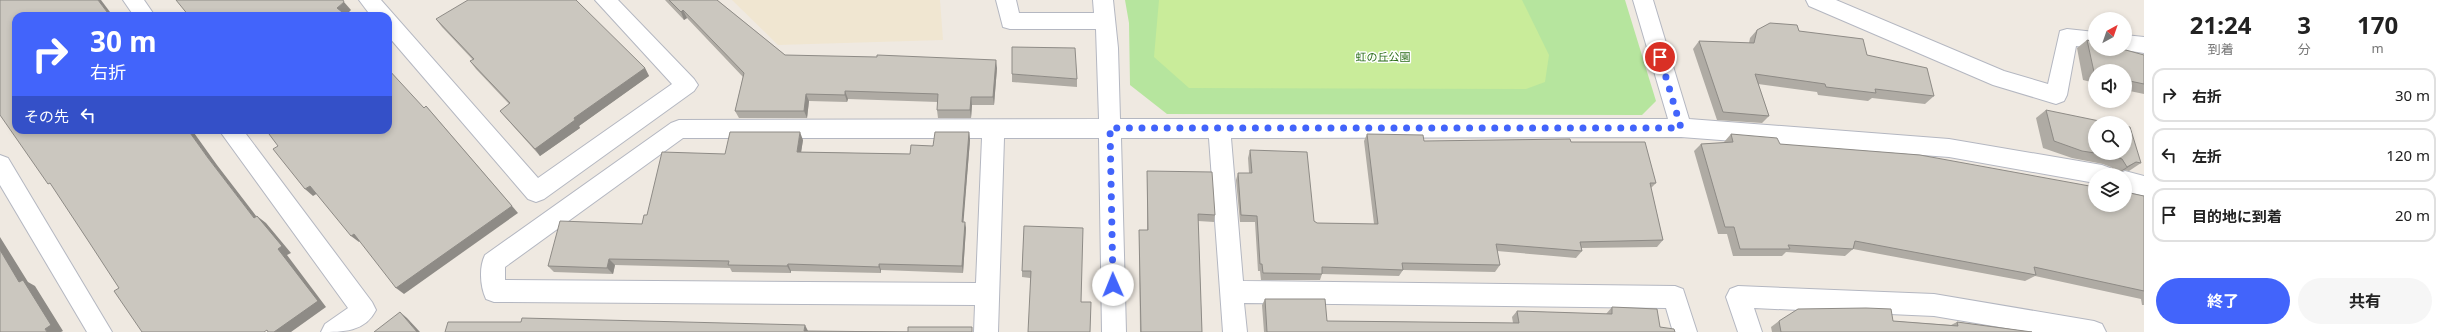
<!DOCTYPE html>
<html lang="ja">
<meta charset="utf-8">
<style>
:root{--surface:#fff;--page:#f6f6f6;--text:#222;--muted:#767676;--line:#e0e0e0;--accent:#4264fb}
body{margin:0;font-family:"Noto Sans","Noto Sans JP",sans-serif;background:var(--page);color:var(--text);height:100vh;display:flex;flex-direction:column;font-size:15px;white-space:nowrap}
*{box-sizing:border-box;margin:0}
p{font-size:13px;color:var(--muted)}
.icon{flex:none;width:22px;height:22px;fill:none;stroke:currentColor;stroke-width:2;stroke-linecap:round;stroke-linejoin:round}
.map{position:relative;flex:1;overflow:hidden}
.sheet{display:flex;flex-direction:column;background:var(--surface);width:300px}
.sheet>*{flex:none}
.hud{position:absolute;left:12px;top:12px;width:380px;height:122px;border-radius:12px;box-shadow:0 2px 6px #0003;background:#4264fb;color:#fff;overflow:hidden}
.needle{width:26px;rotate:40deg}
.buttons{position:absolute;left:2088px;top:12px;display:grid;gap:8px}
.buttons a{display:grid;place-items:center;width:44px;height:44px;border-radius:50%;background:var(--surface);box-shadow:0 2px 6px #0003;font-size:20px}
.pin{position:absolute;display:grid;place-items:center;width:34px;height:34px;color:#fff;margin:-17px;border:2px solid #fff;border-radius:50%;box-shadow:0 1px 4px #0007}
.me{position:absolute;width:44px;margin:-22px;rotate:359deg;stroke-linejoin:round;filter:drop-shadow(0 0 3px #0008)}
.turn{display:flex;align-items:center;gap:14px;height:84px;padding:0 12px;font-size:18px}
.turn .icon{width:52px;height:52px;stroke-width:2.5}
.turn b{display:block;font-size:28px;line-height:34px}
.then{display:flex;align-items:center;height:38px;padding:0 12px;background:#0003;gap:8px;font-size:15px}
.eta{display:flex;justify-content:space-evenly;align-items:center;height:68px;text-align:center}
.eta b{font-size:24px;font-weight:700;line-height:28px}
.action{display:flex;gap:8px;margin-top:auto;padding:8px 12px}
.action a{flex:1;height:46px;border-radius:24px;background:var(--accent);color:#fff;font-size:16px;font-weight:700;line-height:46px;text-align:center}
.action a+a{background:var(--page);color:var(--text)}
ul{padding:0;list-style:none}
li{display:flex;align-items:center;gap:12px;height:54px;margin:0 8px 6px;padding:0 4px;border:2px solid var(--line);border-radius:12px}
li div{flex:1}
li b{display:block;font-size:15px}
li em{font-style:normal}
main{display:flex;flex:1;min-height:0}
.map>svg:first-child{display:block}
.education{fill:#f0e6d1}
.green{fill:#b6e59e}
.pitch{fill:#c9ec9a}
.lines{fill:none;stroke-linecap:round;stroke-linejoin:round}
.minor-casing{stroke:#b4b7c1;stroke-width:2}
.minor{fill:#fff;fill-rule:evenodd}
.wall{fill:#afaba4}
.shaded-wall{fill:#8e8b86}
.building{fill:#cbc7bf;stroke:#8e8b86}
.route{stroke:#4264fb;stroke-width:7;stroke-dasharray:0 12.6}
.labels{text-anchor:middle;stroke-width:3;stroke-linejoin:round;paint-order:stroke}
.park-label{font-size:11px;fill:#2c6e1b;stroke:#fff}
</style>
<main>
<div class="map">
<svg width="2144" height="332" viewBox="0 0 2144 332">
<rect width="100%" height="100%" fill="#efe9e1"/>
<polygon class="education" points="732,0 940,0 943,40 778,45"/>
<polygon class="green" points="1125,0 1625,0 1656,101 1642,115 1167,114 1130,85 1129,23"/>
<polygon class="pitch" points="1159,0 1522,0 1549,55 1545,82 1526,89 1189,88 1154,57"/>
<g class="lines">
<g class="minor-casing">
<g id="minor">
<polygon points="123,0 144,0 155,16 134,16"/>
<polygon points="359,0 381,0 538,178 672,84 595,0 618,0 694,79 698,85 694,91 544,199 536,202 528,199 388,36 388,16 371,16"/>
<path d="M996 0H1016L1019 13H1094L1093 0H1113L1118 48 1120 119H1668L1633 0H1653L1689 119 1949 139 2102 165 2110 168 2113 175H2095V183L1949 157 1681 137 1231 138 1243 281 1675 286 1683 289 1697 332H1673L1666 308 1244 303 1247 332H1223L1209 138H1121L1126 332H1102L1099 138H1004L998 332H974L975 305 494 302 486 299C480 286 479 267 485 255L671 123 679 120 1099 119 1096 29H1010L1003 27ZM683 138H982L976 283 505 280V267Z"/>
<polygon points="1806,0 1836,0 2004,71 2048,84 2060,31 2067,29 2095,32 2095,48 2076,46 2067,95 2064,101 2056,104 1993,85 1809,6"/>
<polygon points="2125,35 2144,37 2144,53 2118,49 2125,49"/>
<path d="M219 130H243L372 302 376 310C365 332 343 332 321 332L325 324 348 308Z"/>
<polygon points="0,155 8,158 112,332 87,332 0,185"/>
<polygon points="2125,171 2144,176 2144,196 2125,191 2125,175 2117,175"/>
<polygon points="1738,286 1934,294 2094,321 2102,324 2106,332 2029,332 1934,316 1754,308 1762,332 1738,332 1726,297 1730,289"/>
</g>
</g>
<use href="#minor" class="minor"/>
</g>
<g class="wall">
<polygon points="665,0 717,0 785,55 997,68 994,105 972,105 971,118 938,118 937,110 938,102 848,99 847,102 809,101 807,118 739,118 735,111 743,77 687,18 684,20"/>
<polygon points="436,19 645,68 649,76 579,126 580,128 540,156 506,118 500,111 509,104 476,69 470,61 473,60 442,27"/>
<polygon points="1757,30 1799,31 1867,55 1934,96 1925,104 1872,98 1868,101 1818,95 1817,92 1758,84 1769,116 1762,123 1717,120 1693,49 1699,41 1749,43 1750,38"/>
<polygon points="2087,40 2144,55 2144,94 2125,90 2125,71 2095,71 2095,83 2083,80 2077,48"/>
<polygon points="1012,74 1077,79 1077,87 1012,82"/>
<polygon points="2046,110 2125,153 2141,163 2129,171 2124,170 2116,174 2111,167 2103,164 2072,158 2043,148 2036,118"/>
<polygon points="969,132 970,140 963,222 966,228 963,273 881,270 881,273 791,271 791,273 732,272 730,268 615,265 613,274 554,272 548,266 642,224 647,215 725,154 803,140 801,152 910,154"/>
<polygon points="1367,134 1424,141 1571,142 1656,183 1651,188 1663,240 1657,247 1581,248 1582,251 1576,258 1497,251 1500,265 1495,272 1403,270 1399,276 1322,274 1320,280 1261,280 1260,271 1258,271 1255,222 1240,222 1236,180 1238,173 1249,173 1248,158 1250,150 1314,221 1317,223 1374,224 1364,141"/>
<polygon points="1731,134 1780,144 2144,196 2144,305 2142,305 2141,299 2035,276 2025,281 1853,249 1845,256 1786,252 1782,256 1733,256 1727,234 1718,234 1694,151 1701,144 1724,143 1724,142"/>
<polygon points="1147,171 1215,215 1214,222 1198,221 1202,332 1140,332 1139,237 1139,230 1147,230"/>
<polygon points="1024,226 1081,302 1090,332 1030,278 1022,277 1022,271"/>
<polygon points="1265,299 1327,321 1513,323 1512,317 1517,311 1606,314 1612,307 1660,327 1675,332 1264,332 1262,305"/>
<polygon points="1779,321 1893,321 1951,325 1957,322 2032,332 1772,332 1771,327"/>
</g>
<g class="shaded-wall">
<polygon points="98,0 101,0 113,16 110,16"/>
<polygon points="344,2 351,10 345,16 340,16 338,14 337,8"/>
<polygon points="683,10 687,18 684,20 681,12"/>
<polygon points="996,60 997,68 994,105 993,97"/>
<polygon points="645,68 649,76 579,126 580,128 540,156 535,149 574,118"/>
<polygon points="845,91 848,99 847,102 845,95"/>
<polygon points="806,94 809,101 807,118 804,111"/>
<polygon points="971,97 972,105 971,118 970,110"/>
<polygon points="426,106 518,213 404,294 396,288"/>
<polygon points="188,130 192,130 217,165 263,225 254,218 208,158"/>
<polygon points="800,132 803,140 800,159 797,152"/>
<polygon points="969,132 970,140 963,228 962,222"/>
<polygon points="2136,162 2124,170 2116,174 2127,167"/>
<polygon points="310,186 318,193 313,196 305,189"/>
<polygon points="257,216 266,223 291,253 287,255 326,307 291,332 274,332 278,249"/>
<polygon points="965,222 966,228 963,273 962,266"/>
<polygon points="354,234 361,240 359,242 351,236"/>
<polygon points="0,237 28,282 35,286 63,331 61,332 47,332 0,250"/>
<polygon points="609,259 615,265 613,274 607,268"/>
<polygon points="788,264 791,271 791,273 787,266"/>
<polygon points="879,264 881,270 881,273 879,267"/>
<polygon points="400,312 407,318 420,332 417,332"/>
<polygon points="805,325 808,331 808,332 804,331"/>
</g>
<g class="building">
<polygon points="0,0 98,0 110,16 16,16 16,130 188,130 208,158 254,218 257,216 282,246 278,249 318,301 274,332 268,332 267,330 264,332 142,332 114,291 119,288 89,242 50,183 48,184 0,115"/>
<polygon points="176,0 343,0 344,2 337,8 342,12 338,14 340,16 189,16"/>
<polygon points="468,0 576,0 645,68 574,118 575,120 535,149 500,111 510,103 470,61 474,59 436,19"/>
<polygon points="669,0 717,0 785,55 877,57 877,55 996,60 993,97 971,97 970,110 937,110 938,94 845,91 845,95 806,94 804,111 735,111 744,73 683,10 681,12"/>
<polygon points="1770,23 1797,25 1799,31 1863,39 1867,55 1927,68 1934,96 1875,89 1876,93 1826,87 1825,84 1755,74 1769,116 1723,112 1699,41 1754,43 1757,30"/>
<polygon points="2087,40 2095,42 2095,49 2122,49 2144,55 2144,84 2125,80 2125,71 2095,71 2095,72 2094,72"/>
<polygon points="1012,47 1075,48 1077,79 1012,74"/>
<polygon points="388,69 424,108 426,106 512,206 396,288 354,234 351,236 310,186 305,189 273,149 278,146 266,130 388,130"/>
<polygon points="2046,110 2109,123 2095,123 2095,153 2125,153 2125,126 2130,127 2141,163 2136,162 2127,167 2122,159 2114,156 2082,151 2054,141"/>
<polygon points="730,132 800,132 797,152 910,154 911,145 933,146 935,132 969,132 962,222 965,222 962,266 879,264 879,267 788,264 787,266 728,265 729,261 609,259 607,268 548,266 560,221 642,224 644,215 647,215 662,152 725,154"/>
<polygon points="1367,134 1423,135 1424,141 1570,139 1571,142 1645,142 1656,183 1650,183 1663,240 1580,242 1582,251 1496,244 1500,265 1402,263 1403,270 1322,267 1322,274 1263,273 1262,264 1260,264 1257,216 1241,215 1238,173 1252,173 1250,150 1307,152 1314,221 1317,223 1378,224"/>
<polygon points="1731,134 1777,138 1780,144 1920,155 2095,187 2095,205 2125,205 2125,192 2144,196 2144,291 2034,267 2036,275 1855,241 1853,249 1788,245 1790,249 1740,249 1734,227 1725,227 1701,144 1733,142"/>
<polygon points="1147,171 1212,172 1215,215 1198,214 1202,332 1141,332 1139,230 1148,230"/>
<polygon points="1024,226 1083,228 1081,302 1091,302 1090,332 1028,332 1031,271 1022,271"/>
<polygon points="0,250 19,282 23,280 51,325 45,329 47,332 0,332"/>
<polygon points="1265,299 1325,299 1327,321 1519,323 1517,311 1612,314 1612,307 1657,309 1660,327 1674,329 1675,332 1267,332"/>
<polygon points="1866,308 1891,309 1893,321 1958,326 1957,322 2032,332 1781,332 1779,321 1798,309"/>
<polygon points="400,312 417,332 374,332"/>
<polygon points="522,318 805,325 804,331 908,332 908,327 972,327 972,332 445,332 448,322 521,322"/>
</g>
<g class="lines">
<polyline class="route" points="1113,285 1110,128 1681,128 1660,57"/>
</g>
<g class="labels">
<g class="park-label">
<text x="1383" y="61">虹の丘公園</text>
</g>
</g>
</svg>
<div class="buttons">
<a><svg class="needle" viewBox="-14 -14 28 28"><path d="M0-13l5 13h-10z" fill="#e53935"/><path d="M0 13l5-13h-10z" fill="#767676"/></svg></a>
<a><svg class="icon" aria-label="sound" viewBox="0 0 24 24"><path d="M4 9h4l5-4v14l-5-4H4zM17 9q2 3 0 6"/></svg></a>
<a><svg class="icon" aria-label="search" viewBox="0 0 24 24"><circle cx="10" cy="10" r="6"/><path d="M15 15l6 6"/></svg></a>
<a><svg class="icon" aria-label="layers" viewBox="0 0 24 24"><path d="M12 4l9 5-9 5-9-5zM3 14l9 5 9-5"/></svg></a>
</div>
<div class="pin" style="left:1660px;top:57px;background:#d93025"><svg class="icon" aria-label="arrive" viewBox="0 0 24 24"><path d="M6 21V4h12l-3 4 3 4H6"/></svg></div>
<svg class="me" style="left:1113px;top:285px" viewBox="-20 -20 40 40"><circle r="19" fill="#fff"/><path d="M0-13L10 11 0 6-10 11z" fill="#4264fb"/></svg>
<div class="hud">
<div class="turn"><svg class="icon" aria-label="right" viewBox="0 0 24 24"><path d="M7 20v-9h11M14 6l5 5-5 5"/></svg><div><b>30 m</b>右折</div></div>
<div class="then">その先<svg class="icon" aria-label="left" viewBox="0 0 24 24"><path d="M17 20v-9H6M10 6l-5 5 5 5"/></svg></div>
</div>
</div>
<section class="sheet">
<div class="eta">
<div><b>21:24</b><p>到着</p></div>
<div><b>3</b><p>分</p></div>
<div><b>170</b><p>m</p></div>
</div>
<ul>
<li><svg class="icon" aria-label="right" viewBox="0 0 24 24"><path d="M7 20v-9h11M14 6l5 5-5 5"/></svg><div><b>右折</b></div><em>30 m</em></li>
<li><svg class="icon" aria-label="left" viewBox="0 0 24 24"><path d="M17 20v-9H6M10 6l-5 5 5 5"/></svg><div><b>左折</b></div><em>120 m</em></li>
<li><svg class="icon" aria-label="arrive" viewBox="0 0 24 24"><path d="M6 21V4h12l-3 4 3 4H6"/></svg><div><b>目的地に到着</b></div><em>20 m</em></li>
</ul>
<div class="action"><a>終了</a><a>共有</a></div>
</section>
</main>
